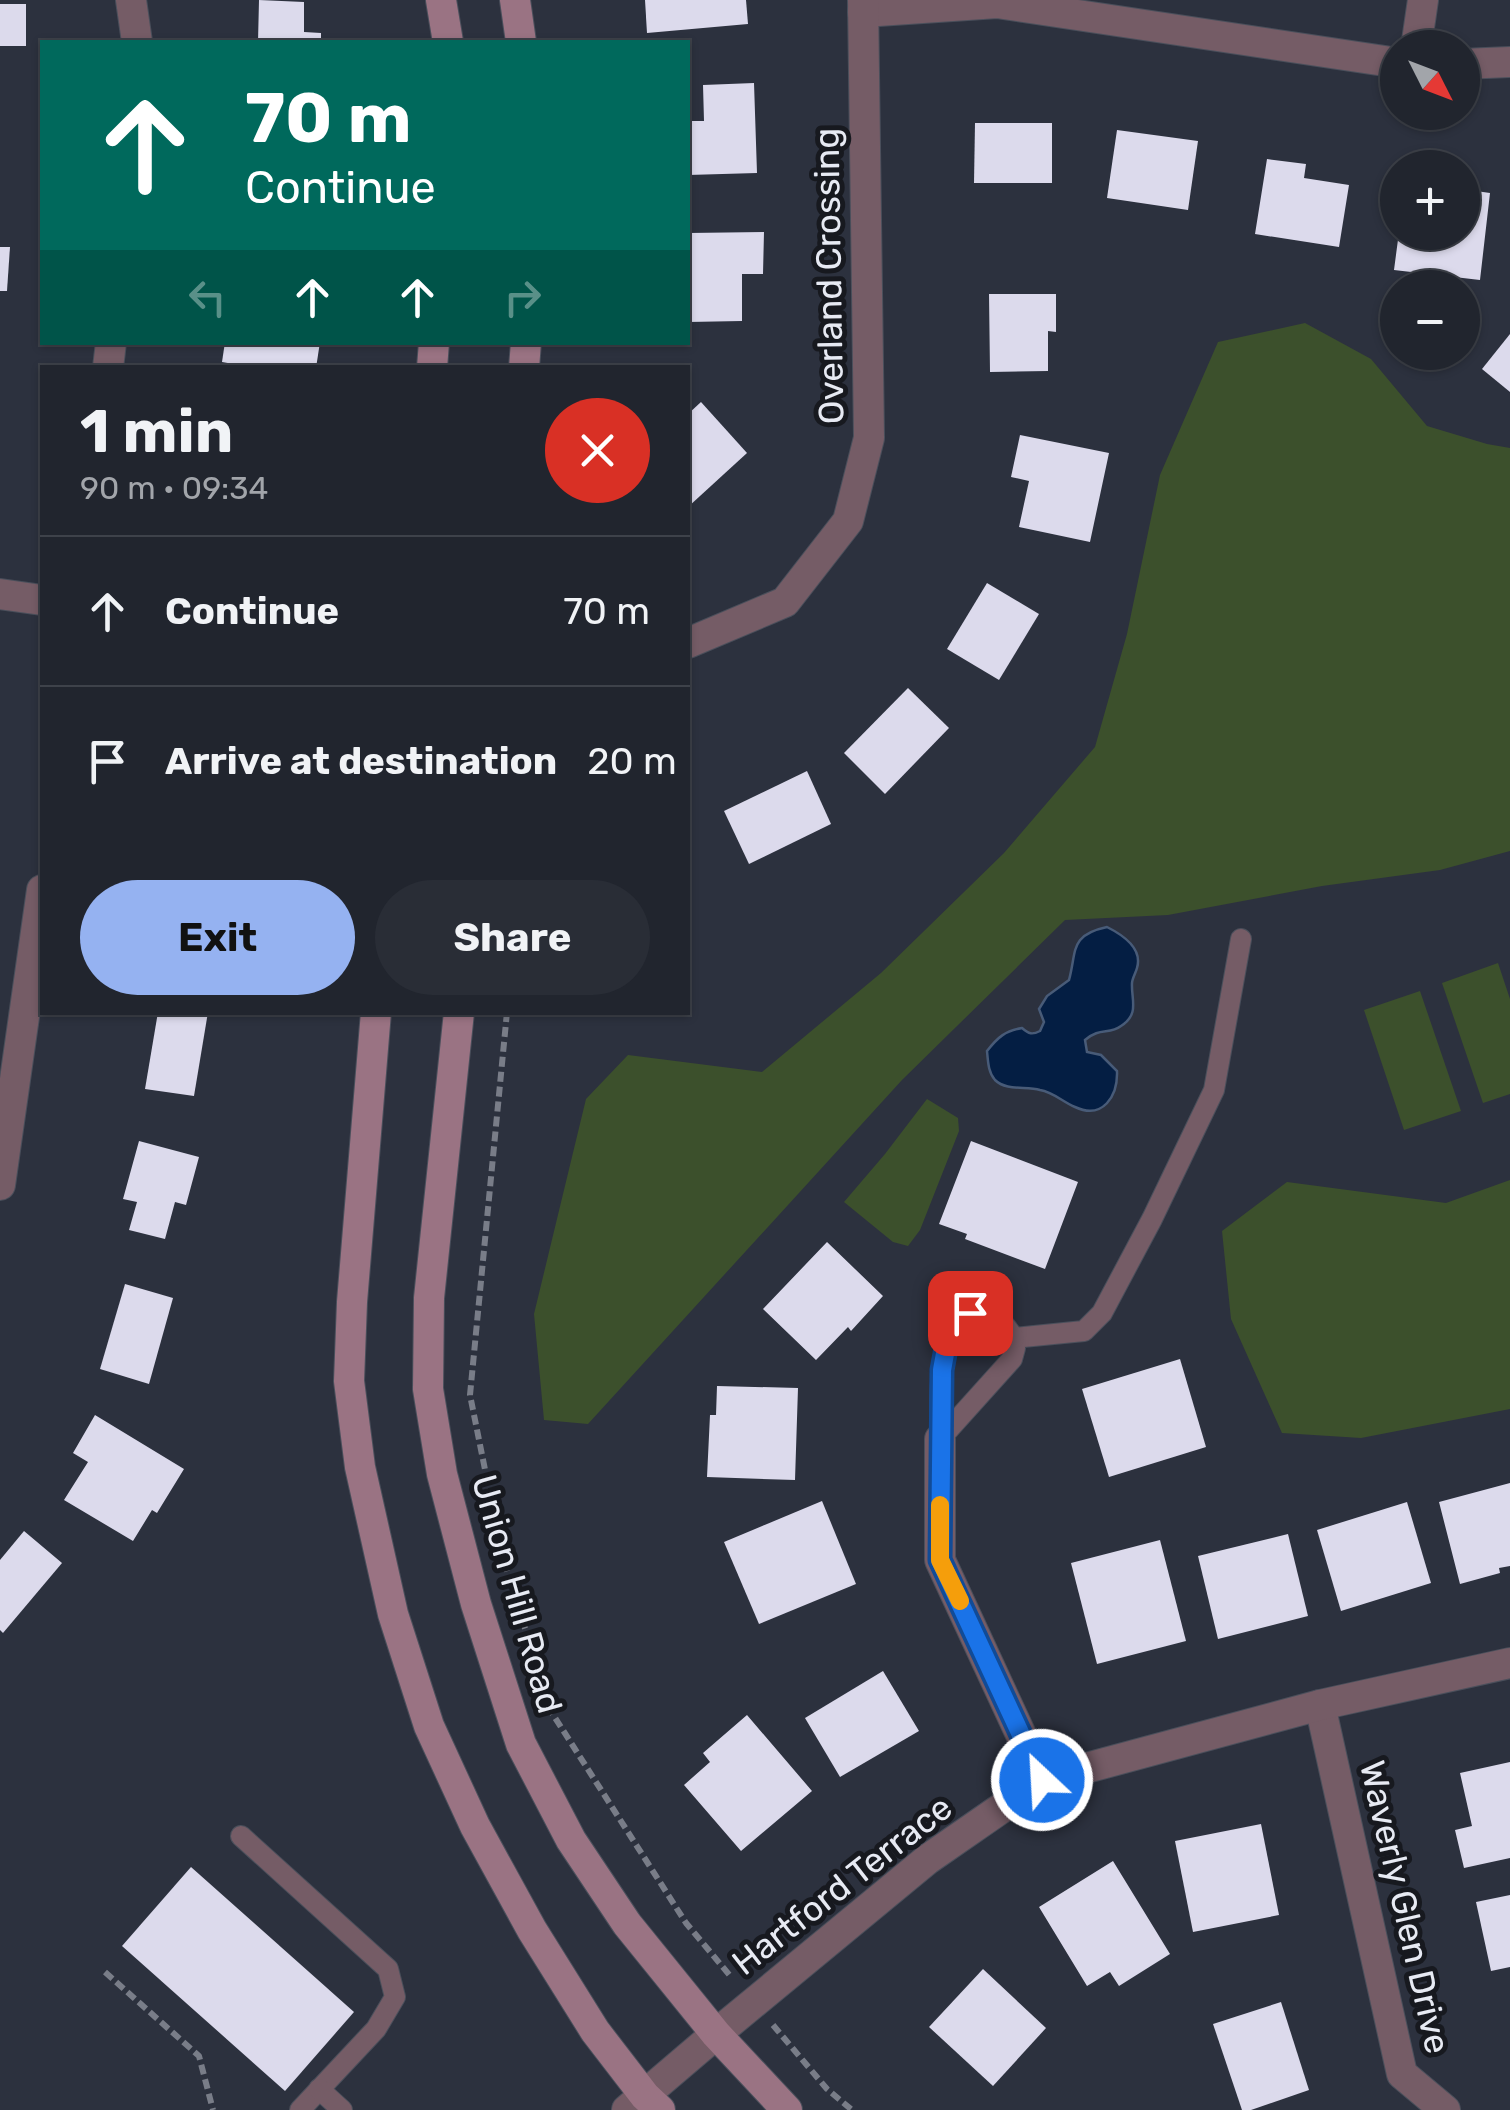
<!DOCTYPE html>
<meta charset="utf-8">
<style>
:root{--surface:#21252e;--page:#292d36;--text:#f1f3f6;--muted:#a2a5aa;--line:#3e424a;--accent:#95b2f1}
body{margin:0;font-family:Rubik,sans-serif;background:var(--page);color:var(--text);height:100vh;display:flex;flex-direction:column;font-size:38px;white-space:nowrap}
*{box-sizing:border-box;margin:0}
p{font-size:32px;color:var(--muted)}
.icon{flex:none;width:55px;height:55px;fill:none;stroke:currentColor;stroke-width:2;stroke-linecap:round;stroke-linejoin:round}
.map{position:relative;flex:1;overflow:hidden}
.panel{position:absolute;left:40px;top:365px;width:650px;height:650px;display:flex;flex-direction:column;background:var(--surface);border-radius:0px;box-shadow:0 2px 8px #0004,0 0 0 2px var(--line)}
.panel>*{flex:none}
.hud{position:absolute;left:40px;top:40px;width:650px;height:305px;border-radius:0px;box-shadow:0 2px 8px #0004,0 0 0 2px var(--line);background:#00695c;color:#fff;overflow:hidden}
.needle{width:65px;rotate:132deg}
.controls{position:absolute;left:1380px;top:30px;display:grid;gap:20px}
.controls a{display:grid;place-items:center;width:100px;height:100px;border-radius:50%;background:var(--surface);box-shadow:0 2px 8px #0004,0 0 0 2px var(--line);font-size:50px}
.pin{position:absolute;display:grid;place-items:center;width:85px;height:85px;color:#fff;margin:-42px;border-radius:20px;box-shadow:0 5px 15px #0006}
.me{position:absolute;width:110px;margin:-55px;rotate:335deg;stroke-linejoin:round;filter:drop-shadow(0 0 8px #0008)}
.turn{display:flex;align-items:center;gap:35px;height:210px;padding:0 40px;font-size:45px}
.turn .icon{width:130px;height:130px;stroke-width:2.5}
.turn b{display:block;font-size:70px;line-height:85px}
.lanes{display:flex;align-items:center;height:95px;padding:0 40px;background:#0003;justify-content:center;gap:50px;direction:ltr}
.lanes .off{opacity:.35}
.round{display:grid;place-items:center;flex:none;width:105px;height:105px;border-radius:52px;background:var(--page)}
.head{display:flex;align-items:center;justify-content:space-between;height:170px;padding:0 40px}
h1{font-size:60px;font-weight:700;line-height:75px}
.action{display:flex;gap:20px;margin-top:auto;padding:20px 40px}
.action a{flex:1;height:115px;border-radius:60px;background:var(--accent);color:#111;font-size:40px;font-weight:700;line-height:115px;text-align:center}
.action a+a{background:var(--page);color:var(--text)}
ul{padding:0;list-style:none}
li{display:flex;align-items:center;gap:30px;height:150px;padding:0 40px;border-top:2px solid var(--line)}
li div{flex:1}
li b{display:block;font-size:38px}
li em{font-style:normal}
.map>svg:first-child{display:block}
.green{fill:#3c502c}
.water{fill:#041e43;stroke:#485b78;stroke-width:2.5}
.building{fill:#dcdaec}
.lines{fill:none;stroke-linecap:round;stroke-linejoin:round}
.lane-casing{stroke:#4a4f5b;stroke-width:22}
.street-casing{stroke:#4a4f5b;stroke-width:32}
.secondary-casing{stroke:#4a4f5b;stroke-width:32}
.path{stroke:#797d88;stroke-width:6;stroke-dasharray:10 5;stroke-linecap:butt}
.lane{stroke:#755c66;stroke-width:20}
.street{stroke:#755c66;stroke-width:30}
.secondary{stroke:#9a7383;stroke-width:30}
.route-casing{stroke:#114b97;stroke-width:25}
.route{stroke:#1a73e8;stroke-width:18}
.slow{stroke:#f59e0b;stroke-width:18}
.labels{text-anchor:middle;stroke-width:10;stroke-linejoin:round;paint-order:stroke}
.street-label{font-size:35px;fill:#e7eaf3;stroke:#17191f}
</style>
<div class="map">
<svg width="1510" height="2110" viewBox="0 0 1510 2110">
<rect width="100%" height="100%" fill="#2c313e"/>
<g class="green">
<polygon points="1305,323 1371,359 1427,426 1487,444 1510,448 1510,851 1440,870 1322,886 1168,915 1065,920 902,1080 588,1424 544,1420 534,1314 586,1099 628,1055 762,1072 881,973 1004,853 1095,747 1127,634 1160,475 1218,342"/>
<polygon points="1498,963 1510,999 1510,1094 1483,1103 1442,983"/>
<polygon points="1420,991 1461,1111 1404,1130 1364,1010"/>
<polygon points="927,1099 958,1118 959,1131 920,1230 908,1246 893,1242 844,1202 885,1154"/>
<polygon points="1510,1180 1510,1409 1361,1438 1282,1433 1231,1319 1222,1231 1287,1182 1446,1203"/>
</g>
<path class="water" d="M1107 927C1123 935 1143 948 1137 968 1136 972 1132 979 1132 983 1131 999 1140 1014 1121 1026 1109 1035 1100 1027 1085 1040L1087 1052 1101 1055 1117 1071C1118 1096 1103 1120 1075 1107 1063 1102 1053 1092 1040 1090 1026 1086 1006 1091 995 1080 988 1072 988 1061 987 1051 998 1037 1005 1031 1022 1028 1029 1034 1032 1035 1040 1031L1044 1022 1039 1009 1047 996 1069 980C1077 951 1069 935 1107 927Z"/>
<g class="building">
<polygon points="259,0 304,2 304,32 321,33 321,42 258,42"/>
<polygon points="645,0 746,0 748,24 647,33"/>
<rect x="0" y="4" width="26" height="42"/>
<polygon points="754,83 757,173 688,175 688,121 704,121 703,85"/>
<polygon points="975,123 1052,123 1052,183 974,183"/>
<polygon points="1117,130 1198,141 1188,210 1107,198"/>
<polygon points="1267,159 1306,164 1304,178 1349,185 1339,247 1255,234"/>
<polygon points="1462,189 1490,193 1480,280 1394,270 1399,232 1462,232"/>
<polygon points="764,232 763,274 742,274 742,321 688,322 688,233"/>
<polygon points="0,247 10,247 7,291 0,291"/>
<polygon points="989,294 1056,294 1056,332 1048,331 1048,371 990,372"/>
<polygon points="1510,334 1510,392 1482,369"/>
<polygon points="225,342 320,342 316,368 256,368 222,362"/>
<polygon points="701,402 747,453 688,507 688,414"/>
<polygon points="1020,435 1109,453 1090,542 1019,527 1029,481 1011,477"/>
<polygon points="987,583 1039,614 999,680 947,649"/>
<polygon points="908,688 949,728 885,794 844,753"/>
<polygon points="807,771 831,824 749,864 724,811"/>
<polygon points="158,1012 208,1012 194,1096 145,1089"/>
<polygon points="139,1141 199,1157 186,1205 175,1202 165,1239 129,1230 137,1202 123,1199"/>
<polygon points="971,1141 1078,1182 1045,1269 965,1239 967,1234 939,1224"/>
<polygon points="827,1242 883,1296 851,1331 848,1327 816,1360 763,1309"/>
<polygon points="125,1284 173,1298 149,1384 100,1369"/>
<polygon points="1180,1359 1206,1447 1109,1477 1082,1389"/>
<polygon points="717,1386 798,1388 795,1480 707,1477 710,1415 716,1415"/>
<polygon points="95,1415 184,1469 157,1513 152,1510 133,1541 64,1500 88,1462 73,1453"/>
<polygon points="1510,1483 1510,1566 1499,1568 1500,1573 1460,1584 1439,1502"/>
<polygon points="822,1501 856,1584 759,1624 724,1542"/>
<polygon points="1407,1502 1431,1583 1341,1611 1317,1530"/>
<polygon points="24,1531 62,1563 3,1633 0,1630 0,1560"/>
<polygon points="1288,1534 1308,1616 1218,1639 1198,1556"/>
<polygon points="1160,1540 1186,1641 1097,1664 1071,1563"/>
<polygon points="883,1671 919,1731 840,1777 805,1718"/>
<polygon points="747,1715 812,1791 741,1851 684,1785 710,1762 703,1753"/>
<polygon points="1510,1762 1510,1858 1464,1868 1455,1830 1472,1826 1460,1773"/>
<polygon points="1261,1824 1279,1915 1193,1932 1175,1841"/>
<polygon points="1113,1861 1170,1954 1119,1986 1110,1972 1087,1986 1039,1907"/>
<polygon points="191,1867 354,2012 285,2091 122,1946"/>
<polygon points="1510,1895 1510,1967 1491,1971 1476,1902"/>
<polygon points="983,1969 1046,2028 993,2086 929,2027"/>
<polygon points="1281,2002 1309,2090 1251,2110 1242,2110 1213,2024"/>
</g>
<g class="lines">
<g class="lane-casing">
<g id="lane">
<polyline points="940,1439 1012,1359 1015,1348 1014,1338 1084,1331 1102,1313 1152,1219 1214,1090 1241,939"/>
<path d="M940 1439C941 1408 933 1313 977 1313 997 1313 1004 1323 1014 1338"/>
<polyline points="241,1836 388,1969 395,1997 376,2029 300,2110"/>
<polyline points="319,2089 342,2110"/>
</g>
</g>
<g class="street-casing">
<g id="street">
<polyline points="131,0 137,42"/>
<polyline points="863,12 997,3 1398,63"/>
<polyline points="1416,48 1423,0"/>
<polyline points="1462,64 1510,62"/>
<polyline points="108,368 111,342"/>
<polyline points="0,594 42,600"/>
<polyline points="688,643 785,602 848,521 869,438 863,0"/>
<polyline points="0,1185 42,890"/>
<polyline points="940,1439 940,1560 1042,1780"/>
<polyline points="1320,1705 1402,2074 1445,2110"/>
<polyline points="627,2110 716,2034 928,1859 1042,1780 1320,1705 1510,1663"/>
</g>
</g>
<g class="secondary-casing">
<g id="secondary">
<polyline points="441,0 448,42"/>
<polyline points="515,0 521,42"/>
<polyline points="432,368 434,342"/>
<polyline points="524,368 526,342"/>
<polyline points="376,1012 352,1302 349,1381 360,1467 393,1614 429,1726 475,1826 532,1930 595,2031 645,2096 660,2110"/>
<polyline points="459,1012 429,1298 428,1389 442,1474 476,1604 521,1744 571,1840 627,1924 716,2034 787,2110"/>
</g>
</g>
<g class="path">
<polyline points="507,1012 470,1395 503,1559 552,1713 686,1923 732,1978"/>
<polyline points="105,1972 199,2056 213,2110"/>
<polyline points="773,2025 827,2089 852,2110"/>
</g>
<use href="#lane" class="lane"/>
<use href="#street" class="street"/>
<use href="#secondary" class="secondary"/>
</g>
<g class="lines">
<g class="route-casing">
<polyline id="route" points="970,1313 960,1318 949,1332 942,1370 940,1560 1042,1780"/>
</g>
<use href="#route" class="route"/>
<polyline class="slow" points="940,1505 940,1560 960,1601"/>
</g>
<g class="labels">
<g class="street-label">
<text transform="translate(829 276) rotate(-91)" y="12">Overland Crossing</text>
<text transform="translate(517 1594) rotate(74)" y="12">Union Hill Road</text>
<text transform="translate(842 1885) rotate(-38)" y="12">Hartford Terrace</text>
<text transform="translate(1405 1907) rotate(77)" y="12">Waverly Glen Drive</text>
</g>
</g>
</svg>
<div class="controls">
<a><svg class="needle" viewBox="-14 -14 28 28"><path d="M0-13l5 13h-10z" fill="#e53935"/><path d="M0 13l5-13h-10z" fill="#a2a5aa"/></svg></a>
<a>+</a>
<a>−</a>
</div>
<div class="pin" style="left:970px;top:1313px;background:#d93025"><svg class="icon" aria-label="arrive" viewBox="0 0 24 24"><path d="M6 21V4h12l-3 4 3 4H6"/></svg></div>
<svg class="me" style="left:1042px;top:1780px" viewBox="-20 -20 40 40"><circle r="17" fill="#1a73e8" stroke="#fff" stroke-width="3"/><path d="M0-11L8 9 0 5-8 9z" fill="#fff"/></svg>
<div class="hud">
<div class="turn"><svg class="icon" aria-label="ahead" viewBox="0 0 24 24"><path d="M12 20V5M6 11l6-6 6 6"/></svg><div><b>70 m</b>Continue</div></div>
<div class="lanes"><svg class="icon off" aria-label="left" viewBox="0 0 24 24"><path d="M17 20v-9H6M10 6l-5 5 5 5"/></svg><svg class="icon" aria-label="ahead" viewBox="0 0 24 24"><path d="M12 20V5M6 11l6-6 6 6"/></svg><svg class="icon" aria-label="ahead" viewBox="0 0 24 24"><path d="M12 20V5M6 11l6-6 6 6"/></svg><svg class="icon off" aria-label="right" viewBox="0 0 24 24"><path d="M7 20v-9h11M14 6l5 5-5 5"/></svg></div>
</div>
<section class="panel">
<div class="head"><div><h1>1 min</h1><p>90 m · 09:34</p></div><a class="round" style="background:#d93025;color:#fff"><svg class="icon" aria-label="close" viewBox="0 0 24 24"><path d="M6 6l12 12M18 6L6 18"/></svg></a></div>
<ul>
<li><svg class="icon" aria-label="ahead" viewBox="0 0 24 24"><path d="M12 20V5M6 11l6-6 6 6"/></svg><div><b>Continue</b></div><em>70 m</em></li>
<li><svg class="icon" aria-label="arrive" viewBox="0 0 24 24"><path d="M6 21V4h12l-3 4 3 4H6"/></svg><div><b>Arrive at destination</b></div><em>20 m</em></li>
</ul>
<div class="action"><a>Exit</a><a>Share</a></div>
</section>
</div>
